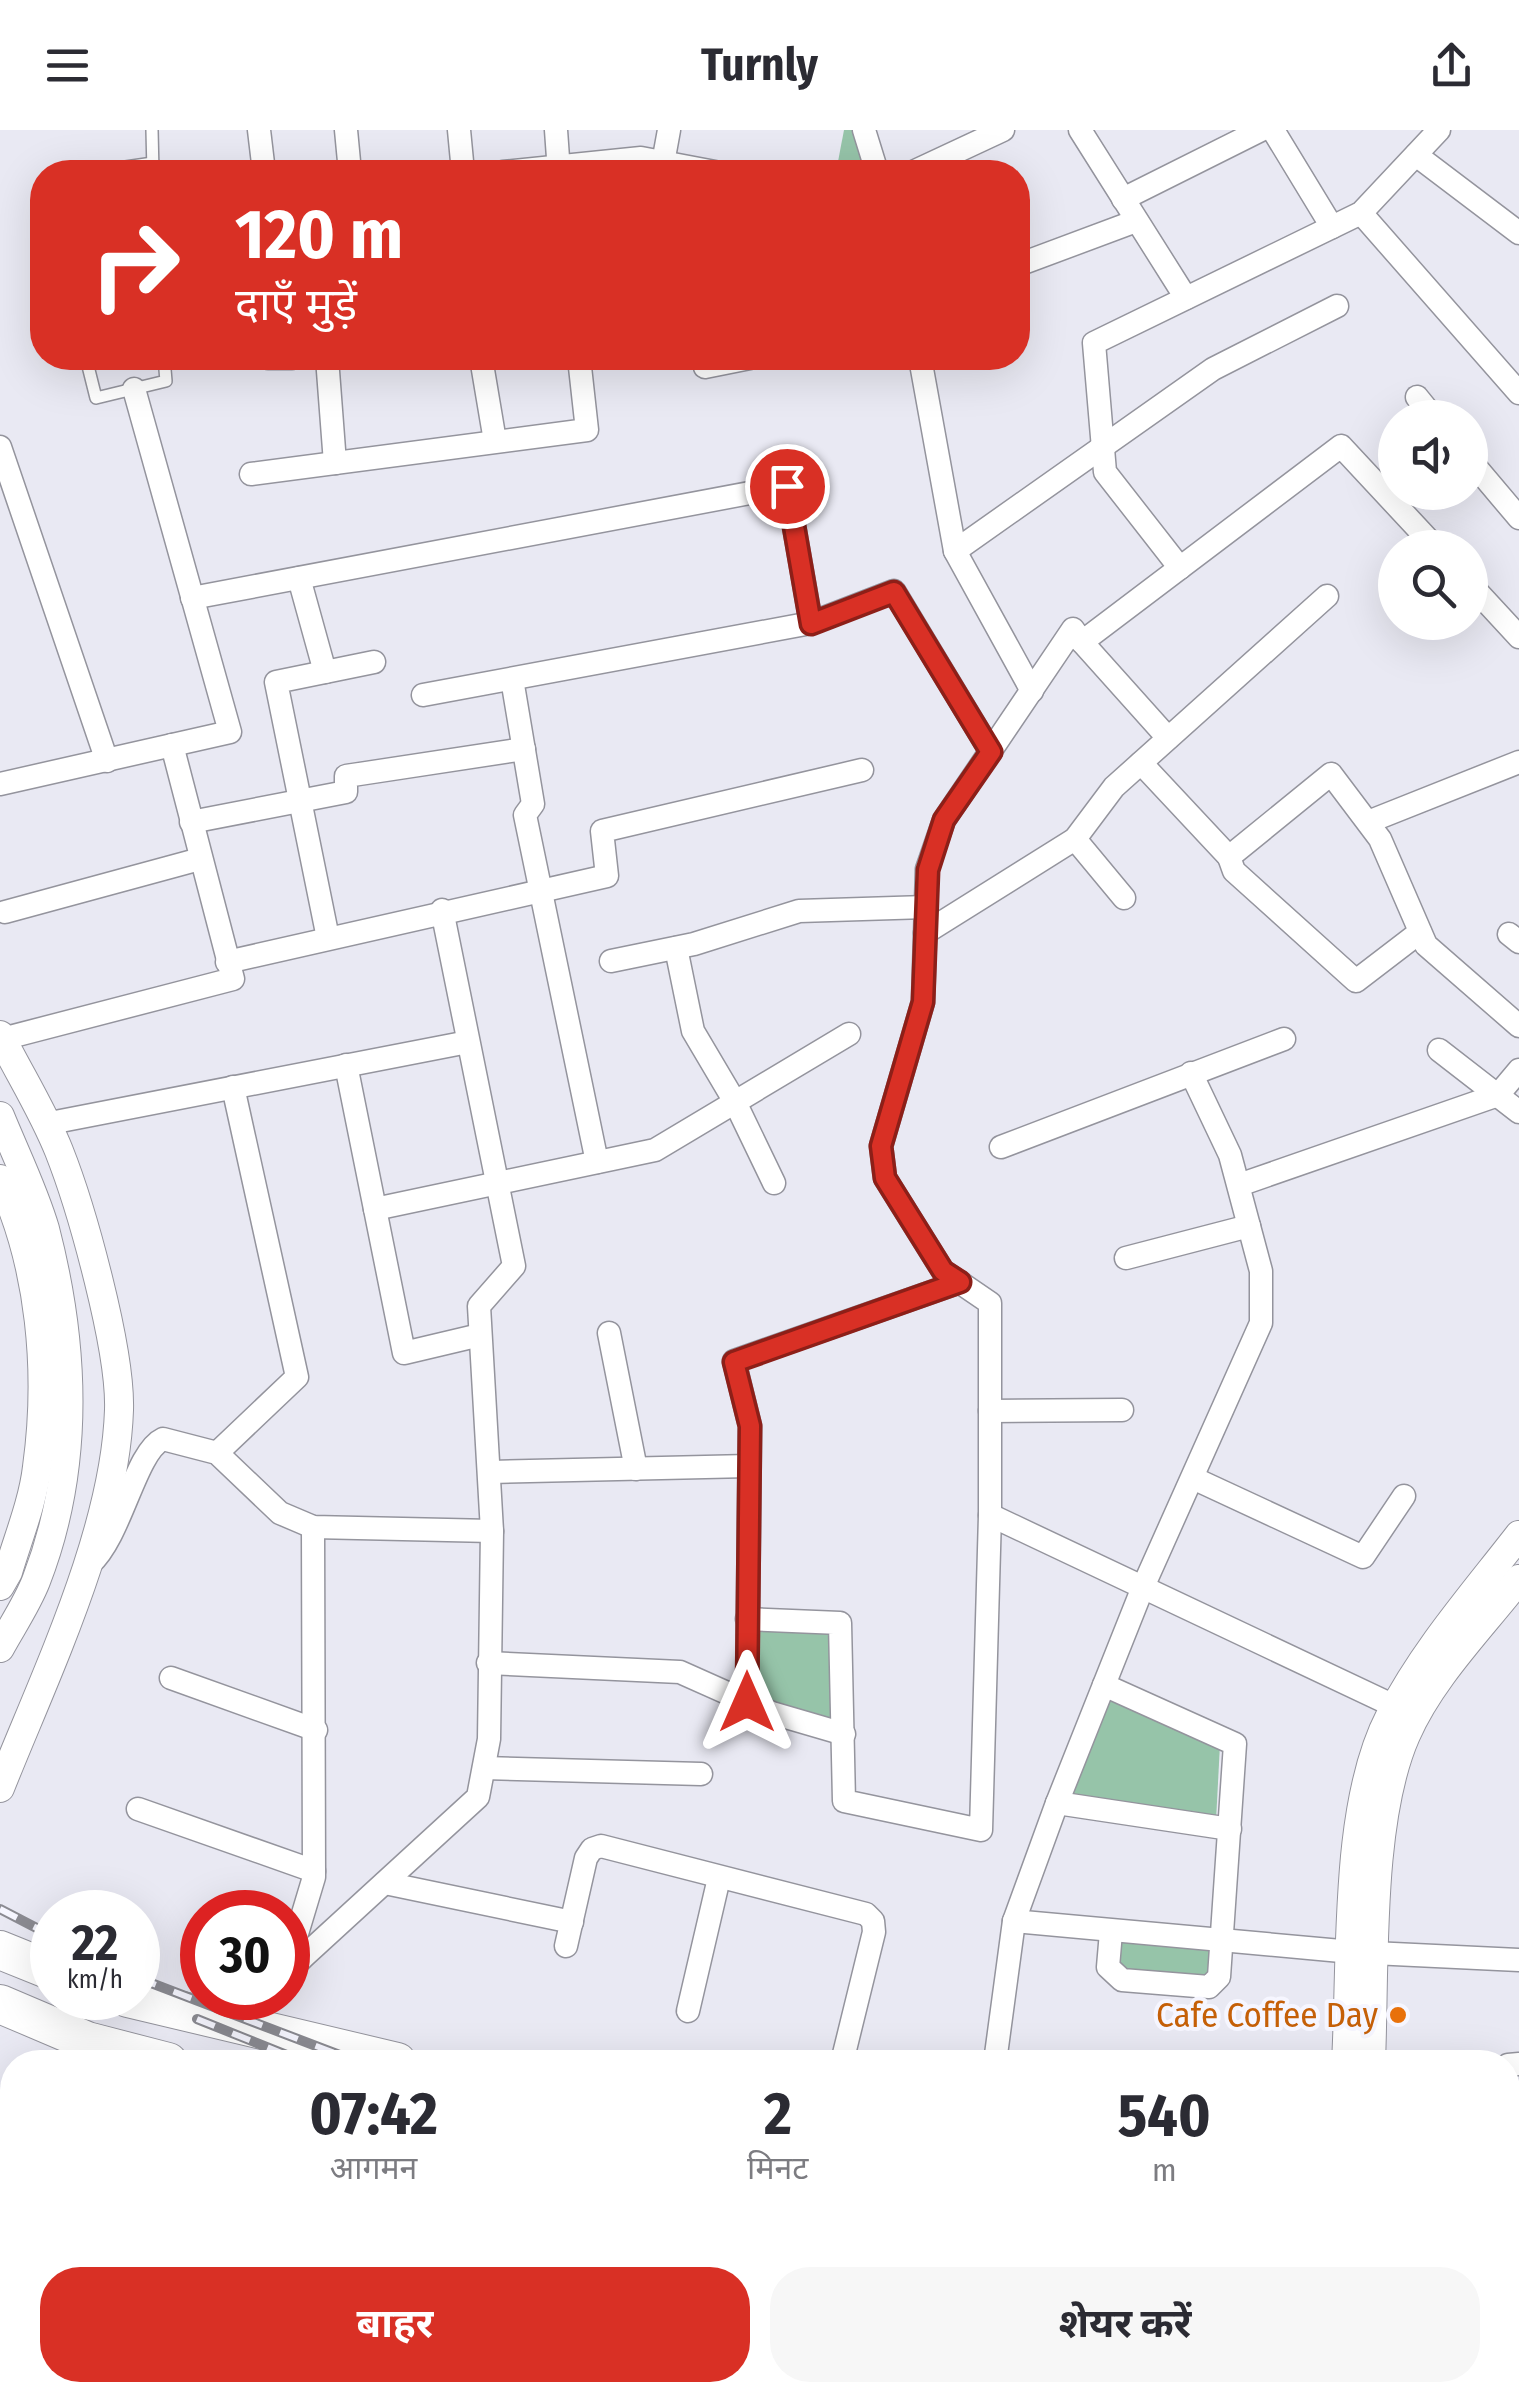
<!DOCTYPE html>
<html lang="hi">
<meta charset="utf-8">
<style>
:root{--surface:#fff;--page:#f7f7f7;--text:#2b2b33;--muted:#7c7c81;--accent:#d93025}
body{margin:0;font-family:"Fira Sans Condensed","Noto Sans Devanagari",sans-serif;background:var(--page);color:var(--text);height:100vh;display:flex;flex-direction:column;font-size:38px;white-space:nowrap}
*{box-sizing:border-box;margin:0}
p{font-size:32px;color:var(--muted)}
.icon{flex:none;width:55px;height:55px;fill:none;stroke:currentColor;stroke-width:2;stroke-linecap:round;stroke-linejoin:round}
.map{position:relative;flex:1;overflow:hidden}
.panel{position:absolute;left:0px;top:1920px;width:1520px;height:352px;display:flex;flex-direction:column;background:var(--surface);border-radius:40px 40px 0 0;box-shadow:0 10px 40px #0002}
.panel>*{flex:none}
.guide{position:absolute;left:30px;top:30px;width:1000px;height:210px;border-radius:40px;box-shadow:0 10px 40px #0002;background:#d93025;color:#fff;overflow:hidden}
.buttons{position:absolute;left:1378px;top:270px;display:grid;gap:20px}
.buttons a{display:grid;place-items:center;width:110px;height:110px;border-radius:50%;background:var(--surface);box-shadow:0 10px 40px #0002;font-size:50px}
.speed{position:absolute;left:30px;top:1760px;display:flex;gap:20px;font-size:50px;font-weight:700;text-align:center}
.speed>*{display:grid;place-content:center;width:130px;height:130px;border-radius:50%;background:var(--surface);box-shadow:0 10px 40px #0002;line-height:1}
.speed small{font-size:25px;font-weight:400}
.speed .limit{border:15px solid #d22;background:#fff;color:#111}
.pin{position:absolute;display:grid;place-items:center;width:85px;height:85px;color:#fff;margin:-42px;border:5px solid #fff;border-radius:50%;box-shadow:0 2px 10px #0007}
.me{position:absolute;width:110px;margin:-55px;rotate:0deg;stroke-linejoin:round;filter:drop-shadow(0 0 8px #0008)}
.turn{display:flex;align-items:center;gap:35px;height:210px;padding:0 40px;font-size:45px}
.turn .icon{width:130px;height:130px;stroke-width:2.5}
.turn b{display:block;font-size:70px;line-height:85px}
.eta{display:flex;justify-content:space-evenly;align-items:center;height:170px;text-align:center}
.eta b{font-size:60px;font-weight:700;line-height:70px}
.cta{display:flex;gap:20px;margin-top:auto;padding:20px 40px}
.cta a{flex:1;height:115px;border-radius:40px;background:var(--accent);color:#fff;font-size:40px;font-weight:700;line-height:115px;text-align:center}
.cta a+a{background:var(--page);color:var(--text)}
header{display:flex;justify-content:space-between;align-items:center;height:130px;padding:0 40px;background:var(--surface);font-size:45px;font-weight:700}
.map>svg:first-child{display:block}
.built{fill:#dde}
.green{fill:#96c4a9}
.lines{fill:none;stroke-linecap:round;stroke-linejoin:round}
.service-casing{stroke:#94949d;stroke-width:14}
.minor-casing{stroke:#94949d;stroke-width:25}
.tertiary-casing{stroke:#94949d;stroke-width:30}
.primary-casing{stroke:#94949d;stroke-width:40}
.service{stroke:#fff;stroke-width:11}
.minor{stroke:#fff;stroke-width:22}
.tertiary{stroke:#fff;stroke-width:28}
.primary{stroke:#fff;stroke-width:38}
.rail-casing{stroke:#8b8b92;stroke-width:10}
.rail{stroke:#f6f6ff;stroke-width:6;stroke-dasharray:19;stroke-linecap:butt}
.route-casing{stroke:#8d1f18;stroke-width:25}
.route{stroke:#d93025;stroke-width:18}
.food-dot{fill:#e8710a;stroke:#f6f6ff;stroke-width:4}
.labels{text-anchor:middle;stroke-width:8;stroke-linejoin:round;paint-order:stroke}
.food-label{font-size:35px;fill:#c56008;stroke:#f6f6ff;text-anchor:end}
</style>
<header><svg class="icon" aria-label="menu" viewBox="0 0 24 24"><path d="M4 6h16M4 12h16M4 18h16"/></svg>Turnly<svg class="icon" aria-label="share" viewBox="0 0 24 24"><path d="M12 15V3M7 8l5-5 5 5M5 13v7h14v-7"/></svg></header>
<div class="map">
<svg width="1519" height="2271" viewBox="0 0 1519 2271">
<rect width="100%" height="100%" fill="#e9e9f3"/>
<polygon class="built" points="1508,1947 1519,1948 1519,2050 1508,2050"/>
<g class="green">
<polygon points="844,0 853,0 871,42 836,42"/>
<polygon points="753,1494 835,1497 835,1596 753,1569"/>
<polygon points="1108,1563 1220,1614 1216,1691 1067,1668"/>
<polygon points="1119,1808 1210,1816 1208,1847 1116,1838"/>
</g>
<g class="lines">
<g class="service-casing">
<g id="service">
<polyline points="152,0 153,42"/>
<polyline points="91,42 153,33"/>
<polyline points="86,228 96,268 166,251 164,228"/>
</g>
</g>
<g class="minor-casing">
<g id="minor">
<polyline points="259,0 264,42"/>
<polyline points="346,0 350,42"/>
<polyline points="459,0 463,42"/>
<polyline points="556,0 559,42"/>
<polyline points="864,0 877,42"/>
<polyline points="1080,0 1186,168"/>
<polyline points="1273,0 1332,97"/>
<polyline points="1416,25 1519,103"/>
<polyline points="663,33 669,0"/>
<polyline points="503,42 641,28 715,42"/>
<polyline points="913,42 1003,0"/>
<polyline points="1123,69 1261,0"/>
<polyline points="1361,83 1519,263"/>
<polyline points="1018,135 1136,91"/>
<polyline points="268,228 292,228"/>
<polyline points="327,228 335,333"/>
<polyline points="481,228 495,311"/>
<polyline points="704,228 705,237 750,228"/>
<polyline points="920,228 955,421 1032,561"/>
<polyline points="1417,267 1434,288"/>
<polyline points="0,317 107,631"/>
<polyline points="1470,330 1519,388"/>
<polyline points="251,344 587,300 579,228"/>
<polyline points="955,421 1213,239 1337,176"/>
<polyline points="1180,438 1105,342 1094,213 1361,83 1439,0"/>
<polyline points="299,448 325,542"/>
<polyline points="1470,454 1519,507"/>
<polyline points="192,468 787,356 811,493"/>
<polyline points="1082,512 1168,608"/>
<polyline points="512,549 533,674 525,685 597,1032"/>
<polyline points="423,565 811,493 894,461 991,622"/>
<polyline points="1141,633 1229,727 1331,644 1380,709 1426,815 1519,896"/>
<polyline points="0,654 230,602 134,259"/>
<polyline points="191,692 346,662 346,646 524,619"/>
<polyline points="1368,692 1519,632"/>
<polyline points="1075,709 1124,768"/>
<polyline points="1229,727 1234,741 1356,851 1420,802"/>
<polyline points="5,782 200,729"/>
<polyline points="925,803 1075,709 1114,657 1327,466"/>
<polyline points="1509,804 1519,812"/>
<polyline points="328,808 276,552 374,532"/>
<polyline points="676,818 693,901 735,972 774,1053"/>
<polyline points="611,831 694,814 799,781 926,777"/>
<polyline points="227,832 607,746 602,701 862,640"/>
<polyline points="2,909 233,849 172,615"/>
<polyline points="1439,920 1519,982"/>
<polyline points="346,935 404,1223 480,1205"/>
<polyline points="45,994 468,912"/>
<polyline points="1001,1017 1284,909"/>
<polyline points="1239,1055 1498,965 1519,940"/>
<polyline points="375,1079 655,1020 849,904"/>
<polyline points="1126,1128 1249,1096"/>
<polyline points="609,1203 636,1339"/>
<polyline points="990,1281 1122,1280"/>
<polyline points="217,1323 297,1247 233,957"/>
<polyline points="491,1342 749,1336"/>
<polyline points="1195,1349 1363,1427 1404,1366"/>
<polyline points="990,1385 1409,1583"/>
<path d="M90 1434C122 1405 135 1322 163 1309L217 1323 280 1383 313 1397 492 1401"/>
<polyline points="747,1489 840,1493 844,1671 981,1700 990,1385 990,1173 943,1141 885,1048 881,1016 923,872 927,739 944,690 1073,499 1082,512 1341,316 1436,418"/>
<polyline points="488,1533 680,1542 772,1583 844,1604"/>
<polyline points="171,1548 316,1600"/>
<polyline points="1104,1555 1235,1614 1219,1847 1209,1857 1122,1850 1108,1837 1111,1802"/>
<polyline points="747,1572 750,1296 734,1231 960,1152"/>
<polyline points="484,1638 701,1644"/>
<polyline points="1057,1673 1230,1699"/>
<polyline points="138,1679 314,1741"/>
<polyline points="385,1753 572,1792"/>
<polyline points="1014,1791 1352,1822 1519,1830"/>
<polyline points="566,1816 586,1728 592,1719 601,1716 866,1784 873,1791 874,1802 842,1932"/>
<polyline points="301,1829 293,1817 314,1747 313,1397"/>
<polyline points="288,1841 478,1667 489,1609 492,1401 479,1176 514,1136 442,780"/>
<polyline points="688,1881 719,1748"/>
<polyline points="247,1896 264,1868"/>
<polyline points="995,1932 1014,1791 1057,1673 1143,1457 1261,1193 1261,1141 1230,1025 1191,943"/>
<polyline points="1508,1935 1519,1934"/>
<polyline points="1508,2072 1519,2072"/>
<polyline points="0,2128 5,2114"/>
<polyline points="553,2260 563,2271"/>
<polyline points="1245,2260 1247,2271"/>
<polyline points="1498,2260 1499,2271"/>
<polyline points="125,2271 128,2260"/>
<polyline points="296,2271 299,2260"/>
</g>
</g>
<g class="tertiary-casing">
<g id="tertiary">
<path d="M0 905C19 943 43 981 59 1021 82 1079 121 1219 119 1280 115 1402 45 1545 0 1658"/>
<path d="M0 986C15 1023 34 1061 45 1099 75 1215 80 1338 36 1451 27 1474 12 1496 0 1518"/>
<path d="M0 1049C41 1136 50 1243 37 1337 33 1372 18 1408 8 1442L0 1456"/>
<path d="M1346 1932C1352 1830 1343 1676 1390 1586 1424 1520 1474 1463 1519 1405"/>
<path d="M1371 1932C1375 1837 1368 1691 1406 1605 1431 1548 1481 1498 1519 1449"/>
</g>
</g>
<g class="primary-casing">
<g id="primary">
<polyline points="0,1820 52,1841"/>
<polyline points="128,1868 397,1932"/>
<polyline points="0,1874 87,1911 168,1932"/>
<polyline points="1508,2098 1519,2098"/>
<polyline points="1508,2141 1519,2140"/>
</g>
</g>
<use href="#service" class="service"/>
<use href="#minor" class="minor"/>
<use href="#tertiary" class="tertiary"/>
<use href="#primary" class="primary"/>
<g class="rail-casing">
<g id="rail">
<polyline points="0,1779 52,1806"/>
<polyline points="138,1848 358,1932"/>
<polyline points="197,1889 304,1932"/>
<polyline points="1508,2118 1519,2118"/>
<polyline points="1508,2135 1519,2135"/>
</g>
</g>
<use href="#rail" class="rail"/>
</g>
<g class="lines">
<g class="route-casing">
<polyline id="route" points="747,1572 750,1296 734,1232 960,1152 943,1141 885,1048 881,1016 923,872 928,740 944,690 991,622 894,462 811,494 787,356"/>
</g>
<use href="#route" class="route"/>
</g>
<circle class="food-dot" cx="1398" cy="1885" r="10"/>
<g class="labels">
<g class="food-label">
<text x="1378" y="1897">Cafe Coffee Day</text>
</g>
</g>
</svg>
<div class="buttons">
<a><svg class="icon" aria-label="sound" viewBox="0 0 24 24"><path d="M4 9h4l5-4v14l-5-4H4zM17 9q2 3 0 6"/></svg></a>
<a><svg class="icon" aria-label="search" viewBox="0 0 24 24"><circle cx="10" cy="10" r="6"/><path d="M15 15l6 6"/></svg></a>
</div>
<div class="speed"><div>22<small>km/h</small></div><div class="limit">30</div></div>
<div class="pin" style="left:787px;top:356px;background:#d93025"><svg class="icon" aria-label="arrive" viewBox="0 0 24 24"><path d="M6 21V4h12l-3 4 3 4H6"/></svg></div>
<svg class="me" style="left:747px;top:1572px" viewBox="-20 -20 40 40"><path d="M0-17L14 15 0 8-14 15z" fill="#d93025" stroke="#fff" stroke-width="4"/></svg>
<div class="guide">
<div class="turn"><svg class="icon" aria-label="right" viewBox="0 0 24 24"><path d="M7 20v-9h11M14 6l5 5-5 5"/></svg><div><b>120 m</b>दाएँ मुड़ें</div></div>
</div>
<section class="panel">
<div class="eta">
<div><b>07:42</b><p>आगमन</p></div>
<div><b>2</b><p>मिनट</p></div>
<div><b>540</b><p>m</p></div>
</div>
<div class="cta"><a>बाहर</a><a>शेयर करें</a></div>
</section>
</div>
